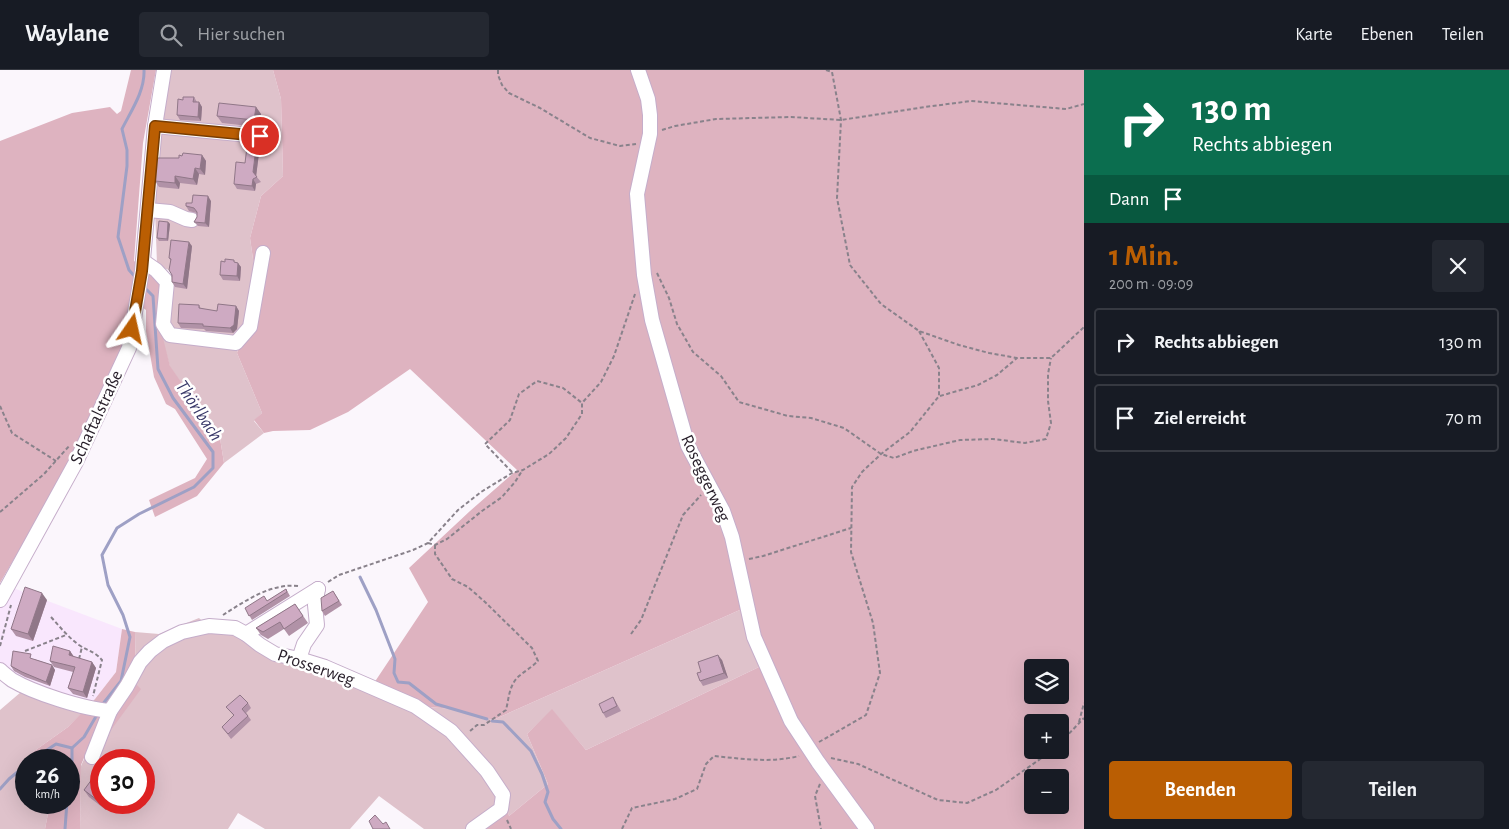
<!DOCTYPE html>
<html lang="de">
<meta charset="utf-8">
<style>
:root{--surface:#171b24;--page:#242831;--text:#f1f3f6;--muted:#9ea1a6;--line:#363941;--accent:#ba5e03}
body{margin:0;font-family:"Alegreya Sans",sans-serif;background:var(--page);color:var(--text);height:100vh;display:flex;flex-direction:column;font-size:19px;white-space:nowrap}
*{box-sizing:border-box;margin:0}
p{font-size:16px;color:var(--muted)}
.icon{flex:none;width:28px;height:28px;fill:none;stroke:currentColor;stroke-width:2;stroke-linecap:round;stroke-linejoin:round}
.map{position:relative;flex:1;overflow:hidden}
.sheet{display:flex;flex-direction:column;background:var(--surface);width:425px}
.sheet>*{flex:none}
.banner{background:#0b6e4f;color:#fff;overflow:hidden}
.fabs{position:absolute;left:1024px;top:589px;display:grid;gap:10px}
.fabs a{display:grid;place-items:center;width:45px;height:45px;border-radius:5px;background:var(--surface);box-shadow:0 5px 20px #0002;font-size:25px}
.speed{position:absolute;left:15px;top:679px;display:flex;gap:10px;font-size:25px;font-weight:700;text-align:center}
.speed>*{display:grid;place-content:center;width:65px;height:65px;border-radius:50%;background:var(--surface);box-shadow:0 5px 20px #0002;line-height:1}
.speed small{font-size:12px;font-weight:400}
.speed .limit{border:8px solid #d22;background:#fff;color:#111}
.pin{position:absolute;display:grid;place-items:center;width:42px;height:42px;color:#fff;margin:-21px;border:2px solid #fff;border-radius:50%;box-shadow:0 1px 5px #0007}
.me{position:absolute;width:55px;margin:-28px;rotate:11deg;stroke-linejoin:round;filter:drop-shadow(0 0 4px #0008)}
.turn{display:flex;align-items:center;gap:18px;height:105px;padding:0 25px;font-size:22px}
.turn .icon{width:65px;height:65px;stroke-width:2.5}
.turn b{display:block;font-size:35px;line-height:42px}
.then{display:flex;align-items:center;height:48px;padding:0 25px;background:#0003;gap:10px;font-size:19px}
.round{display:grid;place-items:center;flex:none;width:52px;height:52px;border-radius:5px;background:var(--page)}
.overview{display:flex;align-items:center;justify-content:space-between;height:85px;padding:0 25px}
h1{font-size:30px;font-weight:600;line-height:38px;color:var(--accent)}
.cta{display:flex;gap:10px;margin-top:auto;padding:10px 25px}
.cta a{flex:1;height:58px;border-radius:5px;background:var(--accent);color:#fff;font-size:20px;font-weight:600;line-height:58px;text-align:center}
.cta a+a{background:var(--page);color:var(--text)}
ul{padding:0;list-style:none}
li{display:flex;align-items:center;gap:15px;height:68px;margin:0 10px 8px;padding:0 15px;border:2px solid var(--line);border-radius:5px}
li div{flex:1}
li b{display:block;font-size:19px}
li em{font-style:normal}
header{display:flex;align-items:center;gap:30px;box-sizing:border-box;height:70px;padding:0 25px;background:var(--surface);border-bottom:1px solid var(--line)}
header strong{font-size:24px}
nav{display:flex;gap:28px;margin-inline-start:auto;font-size:18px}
.search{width:350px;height:45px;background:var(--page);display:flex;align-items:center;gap:12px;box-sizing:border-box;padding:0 18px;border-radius:5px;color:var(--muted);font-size:19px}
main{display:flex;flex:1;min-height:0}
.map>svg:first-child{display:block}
.built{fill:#f9e7fd}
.green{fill:#dfc2cb;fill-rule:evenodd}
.forest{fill:#deb3c0;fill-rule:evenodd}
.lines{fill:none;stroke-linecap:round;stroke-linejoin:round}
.stream{stroke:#9ea0c5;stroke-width:3}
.minor-casing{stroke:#c5adca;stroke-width:16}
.path{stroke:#89828b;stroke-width:2;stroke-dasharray:4 2.5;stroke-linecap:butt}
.minor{stroke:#fff;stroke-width:14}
.wall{fill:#b192a7}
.shaded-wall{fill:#907788}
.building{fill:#ceaac2;stroke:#907788}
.route-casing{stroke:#793d02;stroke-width:12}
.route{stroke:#ba5e03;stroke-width:9}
.labels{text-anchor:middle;stroke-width:5;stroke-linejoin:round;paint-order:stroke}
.street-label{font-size:18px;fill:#261d28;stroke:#fff}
.water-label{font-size:19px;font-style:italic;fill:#393869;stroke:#fff}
</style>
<header>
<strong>Waylane</strong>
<div class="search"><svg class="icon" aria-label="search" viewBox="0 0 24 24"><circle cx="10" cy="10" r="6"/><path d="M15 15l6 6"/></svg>Hier suchen</div>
<nav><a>Karte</a><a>Ebenen</a><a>Teilen</a></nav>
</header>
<main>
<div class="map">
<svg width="1084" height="759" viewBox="0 0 1084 759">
<rect width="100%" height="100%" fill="#fbf6fc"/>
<polygon class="built" points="0,513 122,559 116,602 95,629 82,643 10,618 0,609"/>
<g class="green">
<path d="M170 0H273L281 29 283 106 261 126 250 168 256 210 240 268 172 260 169 257 171 216 173 202C167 199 163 198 157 194L155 139 159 62Z"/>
<polygon points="162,268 238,277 237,283 262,343 254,351 264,363 224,393 220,368 170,297"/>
<path d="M742 539 759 597 586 680 552 640 527 664 548 714 509 746 507 738 475 759H424L379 726 350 759H265L238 743 228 759H80L81 696 100 653 136 614 135 562 159 564 199 548 212 560 234 564 428 637 455 639 493 650ZM101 690H144V732H101Z"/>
<polygon points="21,622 82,643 68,657 30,684 35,690 26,690 26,732 50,733 45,759 0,759 0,640"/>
</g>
<g class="forest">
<polygon points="131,0 156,0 143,73 134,191 162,211 159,252 170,296 220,368 224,393 197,426 155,447 149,430 195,408 207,389 175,339 166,334 154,307 146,261 146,240 131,229 122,280 60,410 0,513 0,71 72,43 110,37 117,44 121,41"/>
<path d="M273 0H1084V759H475L507 737 509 746 548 714 527 664 552 639 586 680 759 597 742 539 493 650 455 639 428 637 374 613 428 532 409 498 470 441 517 400 410 299 348 342 310 360 273 361 264 363 254 350 262 343 237 283 256 210 250 168 261 126 283 106 281 29ZM1032 598H1060V625H1032ZM1032 652H1060V680H1032ZM1032 708H1060V735H1032Z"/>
<polygon points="122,559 135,562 136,614 141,619 111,660 99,653 81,695 80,759 45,759 50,733 69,732 69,690 57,690 56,687 50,690 35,690 30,684 68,657 95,629 116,602"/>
</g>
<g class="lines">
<g class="stream">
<path d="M137 209 129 200 118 167 127 96V80L122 59C131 41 145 21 144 0"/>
<polyline points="360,507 376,540 395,589 394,603 398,612 409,613 436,634 487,649"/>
<polyline points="102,635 121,611 130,567 123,545 108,515 102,485 117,458 139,444 194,417 213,398 213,382 173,328 158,299 153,226 143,216"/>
<polyline points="492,651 503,652 531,681 542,704 548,722 545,732 553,749 561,759"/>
<polyline points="32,690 56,674 72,678 84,667 98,643"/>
<polyline points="69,714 72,693 72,678"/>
<polyline points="0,719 9,709 26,695"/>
<polyline points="65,759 67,732"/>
</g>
<g class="minor-casing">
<g id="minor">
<polyline points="638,0 648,29 650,45 650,64 637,124 644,205 652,250 688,376 723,441 732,467 754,567 791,651 818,692 867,759"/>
<polyline points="155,56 260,66"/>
<polyline points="148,140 170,142 186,149 192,150"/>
<polyline points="143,191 156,200 167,212 163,254 170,265 236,273 250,257 263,183"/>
<polyline points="0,530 76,392 129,278 142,201 155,56 164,0"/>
<polyline points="246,564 318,519"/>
<polyline points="299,589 304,574 317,555 315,535 318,519"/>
<path d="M0 600C4 604 8 607 12 610 34 623 84 639 110 641L127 616 140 592 150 581 163 571 182 562 209 556 235 558 246 564 260 575 275 584 299 589 325 597 415 636 451 661 487 701 503 725 501 739 473 759"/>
<polyline points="92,687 110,641"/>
</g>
</g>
<g class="path">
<polyline points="498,0 498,5 502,15 509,23 540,38 590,68 620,76 636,74"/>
<polyline points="826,0 832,2 841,50 837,128 850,195 881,234 919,261 959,275 989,283 1017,288 1051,288 1084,257"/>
<polyline points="662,60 675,56 716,49 791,47 841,50 925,37 971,31 1066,39 1084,34"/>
<polyline points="657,203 669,228 677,254 693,282 721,306 739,332 788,346 811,348 844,358 881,384 894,388 913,381 960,370 993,369 1025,373 1046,369 1051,353 1048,331 1048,304 1051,288"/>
<polyline points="940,326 978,315 997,305 1017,288"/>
<polyline points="0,336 12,363 56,391"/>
<polyline points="512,402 485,374 510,350 519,324 537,311 563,318 582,333"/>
<polyline points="0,442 44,404 70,375"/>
<polyline points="428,473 435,475 447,469 482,441 502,427 515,412 522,401"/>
<path d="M435 475V484L452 509 468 517 485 532 532 578 538 591C532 597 525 601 519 606 509 615 509 628 506 640L484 655H477L469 662"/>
<polyline points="749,489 763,486 851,458"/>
<polyline points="328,512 339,505 413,480 428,473 458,440 481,422 512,403 523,400 549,384 566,368 582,344 582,333 601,312 614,286 635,224"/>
<path d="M223 545C245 531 271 513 298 516"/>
<path d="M51 547C60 557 68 567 79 575 89 582 93 580 102 590L93 626"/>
<polyline points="631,564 641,550 683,445 701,425"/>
<polyline points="0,576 11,535"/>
<polyline points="25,581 66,565"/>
<polyline points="79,589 82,577"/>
<polyline points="1079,652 1084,633"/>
<polyline points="819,672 866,645 880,603 873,553 851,482 852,417 862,402 881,384 910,362 939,326 939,298 919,261"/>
<polyline points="1060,673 1084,648"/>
<polyline points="831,688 858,694 938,730 967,733 996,720 1053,680"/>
<polyline points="820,714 815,726 821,759"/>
<polyline points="507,750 511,759"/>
<path d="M622 759 632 738 675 729 697 719 706 694 714 686C743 689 771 693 799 686"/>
</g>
<use href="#minor" class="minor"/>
</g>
<g class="wall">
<polygon points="194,27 197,32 199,32 202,37 201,51 180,50 177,45 183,30"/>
<polygon points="256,37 261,44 259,57 222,53 217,46"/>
<polygon points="257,70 260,75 256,106 261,112 256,114 255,121 237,119 234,114"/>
<polygon points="202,85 206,91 205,105 199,104 197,115 180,113 179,119 159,117 155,111 179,88"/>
<polygon points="211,131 209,157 198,156 194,152 197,147 197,143 189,141 186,136 192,133"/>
<polygon points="168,152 170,154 168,171 159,171 157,168"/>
<polygon points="192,176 187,219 175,217 172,212 171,191 169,188"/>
<polygon points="236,192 241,197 240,211 223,210 220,205"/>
<polygon points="199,235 201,239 217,241 236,236 239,241 237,259 233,263 206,261 204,259 181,258 178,253"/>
<polygon points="286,519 290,526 252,550 245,538 267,531"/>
<polygon points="333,521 342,535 325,546 322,541"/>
<polygon points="47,530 33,571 16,566 11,559"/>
<polygon points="295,534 308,553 289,566 284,559 268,569 261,565 256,558"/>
<polygon points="70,581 74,587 92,592 96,598 87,628 73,624 68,618 73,602 54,597 50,591"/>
<polygon points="34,589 52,595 55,600 50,616 25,607 14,601 11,596"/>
<polygon points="722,590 728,608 703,616 700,611 701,602"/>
<polygon points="613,627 621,641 606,648 603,643"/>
<polygon points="248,633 251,638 246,643 251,650 231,669 222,657 234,646 226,637"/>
<polygon points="84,720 101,732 112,732 106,740 89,727"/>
</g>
<g class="shaded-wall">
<polygon points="199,32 202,37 201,51 198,47"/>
<polygon points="256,37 261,44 259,57 254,50"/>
<polygon points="257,70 260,75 256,107 253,102"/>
<polygon points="202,85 206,91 205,105 200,99"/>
<polygon points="195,98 199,104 197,115 193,109"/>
<polygon points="175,106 180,113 179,119 175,113"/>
<polygon points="253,109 256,114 255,121 252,116"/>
<polygon points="208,126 211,131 209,157 205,153"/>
<polygon points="168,152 170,154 168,171 167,169"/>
<polygon points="189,172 192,176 187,219 183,214"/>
<polygon points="238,193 241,197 240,211 237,206"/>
<polygon points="236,236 239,241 237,259 233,263 230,258"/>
<polygon points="42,523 47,530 33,571 28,564"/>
<polygon points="70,581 74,587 69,585"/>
<polygon points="718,585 722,590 728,608 724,603"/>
<polygon points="92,592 96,598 87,628 83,622"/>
<polygon points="52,595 55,600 50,616 46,612"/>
<polygon points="102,732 112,732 106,740"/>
</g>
<g class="building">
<polygon points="183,27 194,27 193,32 199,32 198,47 177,45 178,29 183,30"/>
<polygon points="219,33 256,37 254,50 217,46"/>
<polygon points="248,69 257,70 253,102 257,107 253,109 252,116 234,114 236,92 245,93"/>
<polygon points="183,83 202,85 200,99 195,98 193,109 175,106 175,113 155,111 156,88 179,88 179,85 182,86"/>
<polygon points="193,125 208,126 205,153 194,152 197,147 197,142 194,138 186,136 186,133 192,133"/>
<polygon points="159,151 168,152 167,169 157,168"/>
<polygon points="171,170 189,172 183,214 172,212 172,205 169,200 171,189 169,188"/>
<polygon points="225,189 234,190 234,192 238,193 237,206 220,205 221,191 225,192"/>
<polygon points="179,234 199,235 199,238 217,241 218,234 236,236 234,255 230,258 203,256 203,254 178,253"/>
<polygon points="25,517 42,523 28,564 11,559"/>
<polygon points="286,519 287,522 249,546 245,538 264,526 267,531"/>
<polygon points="333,521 339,531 322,541 321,528"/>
<polygon points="295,534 303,546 284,559 280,552 263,562 256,558"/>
<polygon points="53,576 70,581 69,585 92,592 83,622 68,618 75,597 50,591"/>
<polygon points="13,581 31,584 30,588 52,595 46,612 22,602 11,596"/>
<polygon points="718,585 724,603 700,611 697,603 701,602 698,592"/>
<polygon points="240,625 248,633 242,639 248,646 228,664 222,657 234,645 226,637"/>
<polygon points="613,627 617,636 603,643 599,634"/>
<polygon points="98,701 101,703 101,733 84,720"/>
<polygon points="375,745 383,754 386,752 390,759 373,759 369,751"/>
</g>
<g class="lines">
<g class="route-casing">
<polyline id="route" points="132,259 142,201 155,56 260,66"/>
</g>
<use href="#route" class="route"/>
</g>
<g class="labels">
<g class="street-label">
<text transform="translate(96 347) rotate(-65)" y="6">Schaftalstraße</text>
<text transform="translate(706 408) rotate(65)" y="6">Roseggerweg</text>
<text transform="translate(316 597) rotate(19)" y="6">Prosserweg</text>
</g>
<g class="water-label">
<text transform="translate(200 340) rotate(56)" y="7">Thörlbach</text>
</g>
</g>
</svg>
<div class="fabs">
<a><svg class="icon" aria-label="layers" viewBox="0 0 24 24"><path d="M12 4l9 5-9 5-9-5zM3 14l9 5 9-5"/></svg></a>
<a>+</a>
<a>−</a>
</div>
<div class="speed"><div>26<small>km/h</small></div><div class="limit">30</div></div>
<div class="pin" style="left:260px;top:66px;background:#d93025"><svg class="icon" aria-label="arrive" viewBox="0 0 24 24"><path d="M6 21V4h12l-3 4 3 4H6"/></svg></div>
<svg class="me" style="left:132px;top:259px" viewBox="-20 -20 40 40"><path d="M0-17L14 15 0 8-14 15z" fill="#ba5e03" stroke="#fff" stroke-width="4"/></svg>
</div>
<section class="sheet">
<div class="banner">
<div class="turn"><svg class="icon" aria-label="right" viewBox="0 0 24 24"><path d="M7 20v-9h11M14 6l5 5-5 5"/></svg><div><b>130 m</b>Rechts abbiegen</div></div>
<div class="then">Dann<svg class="icon" aria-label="arrive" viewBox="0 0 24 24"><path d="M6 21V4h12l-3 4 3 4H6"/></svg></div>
</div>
<div class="overview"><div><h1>1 Min.</h1><p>200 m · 09:09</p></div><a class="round"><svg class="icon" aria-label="close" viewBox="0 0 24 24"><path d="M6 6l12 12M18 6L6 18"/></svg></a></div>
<ul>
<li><svg class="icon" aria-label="right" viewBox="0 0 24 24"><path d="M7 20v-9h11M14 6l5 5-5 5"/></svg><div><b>Rechts abbiegen</b></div><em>130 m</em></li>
<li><svg class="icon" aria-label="arrive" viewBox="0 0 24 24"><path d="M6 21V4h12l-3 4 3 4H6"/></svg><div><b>Ziel erreicht</b></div><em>70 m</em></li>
</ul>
<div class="cta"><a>Beenden</a><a>Teilen</a></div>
</section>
</main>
